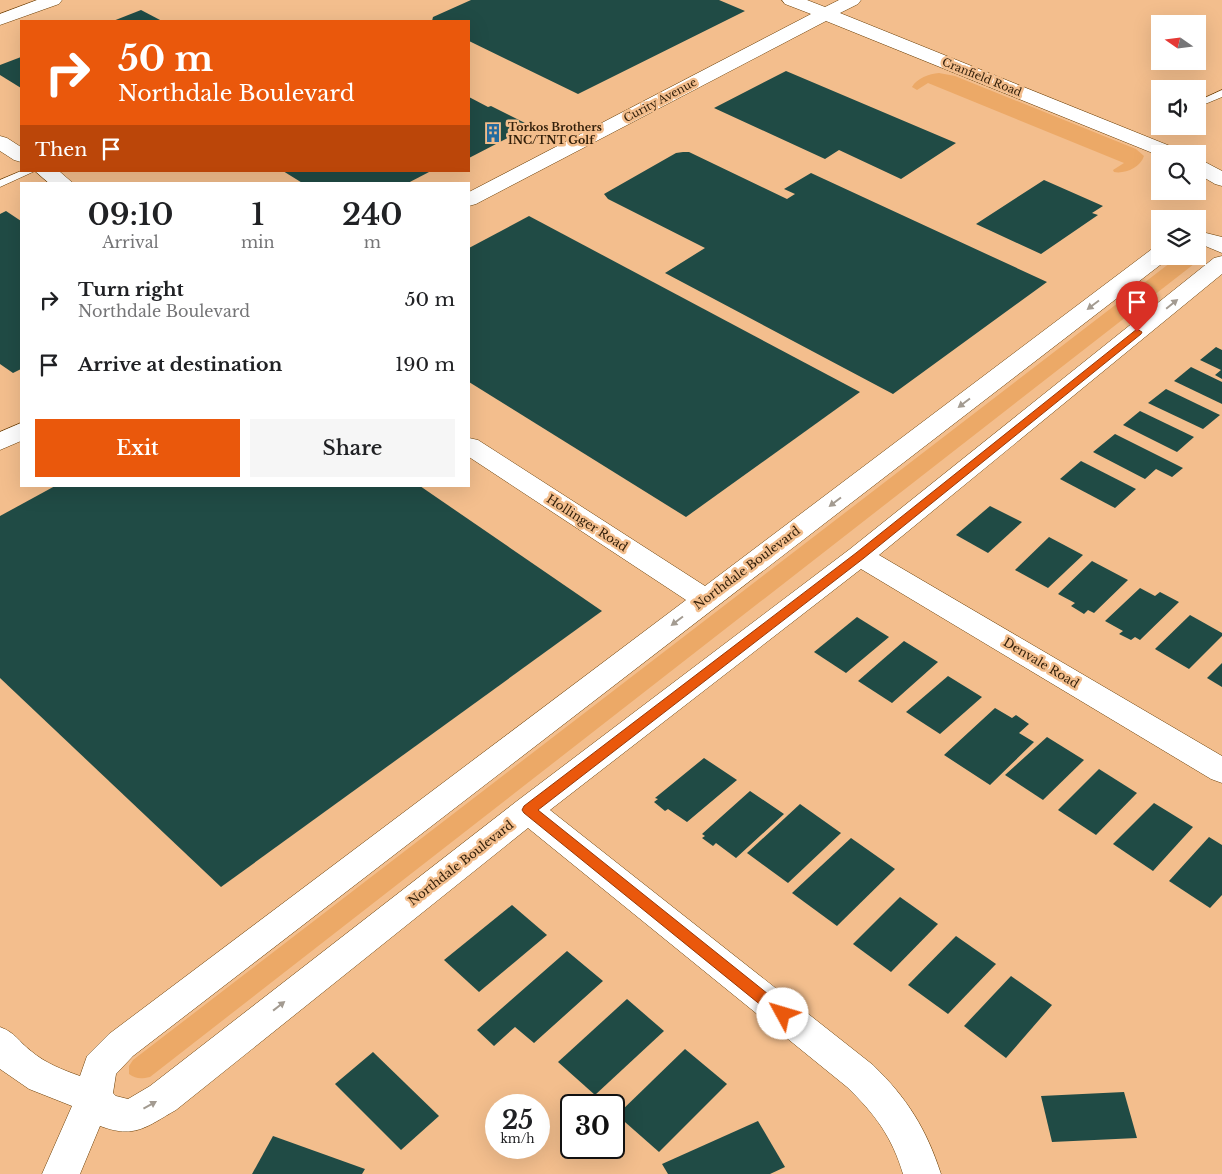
<!DOCTYPE html>
<style>
:root{--surface:#fff;--page:#f6f6f6;--text:#202124;--muted:#757577;--accent:#ea580c}
body{margin:0;font-family:"Libre Baskerville",serif;background:var(--page);color:var(--text);height:100vh;display:flex;flex-direction:column;font-size:19px;white-space:nowrap}
*{box-sizing:border-box;margin:0}
p{font-size:16px;color:var(--muted)}
.icon{flex:none;width:28px;height:28px;fill:none;stroke:currentColor;stroke-width:2;stroke-linecap:round;stroke-linejoin:round}
.map{position:relative;flex:1;overflow:hidden}
.sheet{position:absolute;left:20px;top:182px;width:450px;height:305px;display:flex;flex-direction:column;background:var(--surface);border-radius:0px;box-shadow:0 5px 20px #0002}
.sheet>*{flex:none}
.hud{position:absolute;left:20px;top:20px;width:450px;height:152px;border-radius:0px;box-shadow:0 5px 20px #0002;background:#ea580c;color:#fff;overflow:hidden}
.needle{width:32px;rotate:284deg}
.buttons{position:absolute;left:1151px;top:15px;display:grid;gap:10px}
.buttons a{display:grid;place-items:center;width:55px;height:55px;border-radius:0px;background:var(--surface);box-shadow:0 5px 20px #0002;font-size:25px}
.speed{position:absolute;left:485px;top:1094px;display:flex;gap:10px;font-size:25px;font-weight:700;text-align:center}
.speed>*{display:grid;place-content:center;width:65px;height:65px;border-radius:50%;background:var(--surface);box-shadow:0 5px 20px #0002;line-height:1}
.speed small{font-size:12px;font-weight:400}
.speed .limit{border:2px solid #111;border-radius:8px;background:#fff;color:#111}
.pin{position:absolute;display:grid;place-items:center;width:42px;height:42px;color:#fff;margin:-51px -21px;border-radius:50% 50% 50% 0;rotate:-45deg;box-shadow:0 0 5px #0007}
.pin .icon{rotate:45deg}
.me{position:absolute;width:55px;margin:-28px;rotate:309deg;stroke-linejoin:round;filter:drop-shadow(0 0 4px #0008)}
.turn{display:flex;align-items:center;gap:18px;height:105px;padding:0 15px;font-size:22px}
.turn .icon{width:65px;height:65px;stroke-width:2.5}
.turn b{display:block;font-size:35px;line-height:42px}
.then{display:flex;align-items:center;height:48px;padding:0 15px;background:#0003;gap:10px;font-size:19px}
.eta{display:flex;justify-content:space-evenly;align-items:center;height:85px;text-align:center}
.eta b{font-size:30px;font-weight:600;line-height:35px}
.cta{display:flex;gap:10px;margin-top:auto;padding:10px 15px}
.cta a{flex:1;height:58px;border-radius:0px;background:var(--accent);color:#fff;font-size:20px;font-weight:600;line-height:58px;text-align:center}
.cta a+a{background:var(--page);color:var(--text)}
ul{padding:0;list-style:none}
li{display:flex;align-items:center;gap:15px;height:65px;padding:0 15px}
li div{flex:1}
li b{display:block;font-size:19px}
li em{font-style:normal}
.map>svg:first-child{display:block}
.green{fill:#eca967}
.building{fill:#204b45}
.lines{fill:none;stroke-linecap:round;stroke-linejoin:round}
.service-casing{stroke:#693d04;stroke-width:1}
.minor-casing{stroke:#693d04;stroke-width:1}
.service{fill:#fff;fill-rule:evenodd}
.minor{fill:#fff;fill-rule:evenodd}
.oneway{fill:#a39b91}
.route{fill:#ea580c;stroke:#983908}
.labels{text-anchor:middle;stroke-width:5;stroke-linejoin:round;paint-order:stroke}
.far-street-label{font-size:11px;fill:#33200b;stroke:#f3be8d}
.far-poi-label{font-size:11px;font-weight:bold;fill:#33200b;stroke:#f3be8d;text-anchor:start}
.street-label{font-size:12px;fill:#33200b;stroke:#f3be8d}
</style>
<div class="map">
<svg width="1222" height="1174" viewBox="0 0 1222 1174">
<rect width="100%" height="100%" fill="#f3be8d"/>
<g class="green">
<path d="M939 73 955 76 1136 149 1144 156C1140 168 1125 174 1114 172L1113 170 1124 163 928 83 917 90 912 87C917 78 929 74 939 73Z"/>
<path d="M1198 248 1204 251 1206 254 1203 257 150 1077C141 1079 136 1079 129 1074V1066L133 1060 1179 256H1198Z"/>
</g>
<g class="building">
<polygon points="471,0 719,0 745,11 578,94 469,41 469,21 432,21 433,17"/>
<polygon points="141,10 162,21 113,21"/>
<polygon points="21,57 21,88 0,75 0,65"/>
<polygon points="786,71 956,143 901,179 839,150 825,159 714,108"/>
<polygon points="469,97 488,107 491,106 531,126 469,158"/>
<polygon points="683,152 689,152 787,199 795,194 784,189 811,173 1047,282 893,394 665,273 705,248 608,199 604,194 676,153"/>
<polygon points="283,171 431,171 406,184 304,184"/>
<polygon points="1044,180 1103,206 1092,213 1098,215 1041,254 976,224"/>
<polygon points="6,211 21,221 21,369 13,373 0,364 0,214"/>
<polygon points="529,216 860,392 686,517 469,382 469,248"/>
<polygon points="1216,347 1222,350 1222,379 1215,375 1221,370 1200,360"/>
<polygon points="1191,367 1222,382 1222,404 1174,381"/>
<polygon points="1166,389 1220,415 1203,429 1148,403"/>
<polygon points="1140,411 1192,436 1194,437 1177,452 1123,425"/>
<polygon points="1115,434 1183,468 1172,477 1156,469 1145,479 1093,452"/>
<polygon points="1081,461 1136,489 1115,508 1060,479"/>
<polygon points="55,486 420,486 602,611 221,887 0,678 0,516"/>
<polygon points="990,506 1022,522 988,553 956,535"/>
<polygon points="1049,537 1083,555 1048,588 1015,570"/>
<polygon points="1092,561 1128,580 1094,613 1088,610 1084,614 1071,606 1075,603 1058,594"/>
<polygon points="1140,588 1155,596 1160,592 1179,602 1140,640 1135,637 1131,640 1119,634 1123,631 1105,621"/>
<polygon points="1190,615 1222,633 1222,636 1189,669 1155,649"/>
<polygon points="857,617 889,637 846,673 814,652"/>
<polygon points="904,641 938,662 892,703 858,681"/>
<polygon points="1222,663 1222,687 1207,678"/>
<polygon points="948,676 982,697 940,734 906,712"/>
<polygon points="995,708 1012,718 1016,715 1029,724 1019,733 1034,742 990,785 944,755"/>
<polygon points="1047,737 1084,760 1043,800 1005,775"/>
<polygon points="704,758 737,780 687,822 668,809 665,811 654,802 658,799 655,798"/>
<polygon points="1099,769 1137,793 1096,835 1058,810"/>
<polygon points="750,791 784,814 736,858 716,843 713,846 702,838 705,836 702,834"/>
<polygon points="1154,803 1193,827 1153,871 1113,844"/>
<polygon points="800,804 841,833 788,883 747,853"/>
<polygon points="1209,837 1222,845 1222,895 1210,908 1169,881"/>
<polygon points="851,838 895,869 837,926 792,893"/>
<polygon points="900,897 938,924 891,972 853,944"/>
<polygon points="512,905 547,935 479,992 444,960"/>
<polygon points="956,936 996,964 948,1014 908,985"/>
<polygon points="567,951 603,981 534,1043 515,1027 494,1046 477,1030"/>
<polygon points="1011,976 1052,1005 1006,1058 964,1026"/>
<polygon points="627,999 664,1031 595,1095 558,1062"/>
<polygon points="685,1049 727,1084 659,1152 617,1115"/>
<polygon points="373,1052 439,1116 401,1150 335,1084"/>
<polygon points="1124,1092 1137,1138 1052,1142 1041,1096"/>
<polygon points="758,1121 785,1167 770,1174 668,1174 662,1164"/>
<polygon points="273,1136 365,1169 362,1174 252,1174"/>
</g>
<g class="lines">
<g class="service-casing">
<g id="service">
<polygon points="1222,90 1222,97 1198,107 1198,101"/>
<polygon points="21,171 35,171 0,187 0,180"/>
</g>
</g>
<g class="minor-casing">
<g id="minor">
<polygon points="37,0 62,0 59,4 0,25 0,14"/>
<polygon points="782,0 807,0 825,7 839,0 861,0 858,4 840,13 1180,150 1183,154 1160,154 1160,156 826,21 476,204 469,206 469,192 811,14 785,4"/>
<polygon points="0,136 7,138 21,147 21,162 14,160 0,151"/>
<polygon points="1198,160 1205,162 1222,171 1222,186 1215,184 1198,174"/>
<polygon points="35,171 59,171 74,184 50,184"/>
<polygon points="1198,231 1222,237 1222,253 1198,243"/>
<path d="M1160 247V256H1169L1168 259 133 1056 116 1074 113 1093 116 1096 128 1099 150 1086 517 801 850 549 1214 258 1222 256V274L879 555 1222 756V783L1211 779 861 569 550 810 873 1065C907 1098 926 1128 941 1174H903C892 1137 875 1114 847 1087L528 828 176 1110C146 1127 135 1139 100 1126L80 1174H42L72 1106 29 1089 0 1069V1027C16 1033 18 1041 31 1051 45 1063 63 1070 80 1076L87 1056 109 1034 686 600 469 457V438L478 440 705 586 1152 249Z"/>
<polygon points="21,423 21,441 0,450 0,432"/>
</g>
</g>
<use href="#service" class="service"/>
<use href="#minor" class="minor"/>
</g>
<defs><path id="oneway-solid" d="M-6-.8H1V-3.2L6.5 0L1 3.2V.8H-6Z" transform="scale(1.25)"/></defs>
<g class="oneway">
<use href="#oneway-solid" transform="translate(1172 304) rotate(-39)"/>
<use href="#oneway-solid" transform="translate(1093 305) rotate(143)"/>
<use href="#oneway-solid" transform="translate(964 403) rotate(143)"/>
<use href="#oneway-solid" transform="translate(835 502) rotate(143)"/>
<use href="#oneway-solid" transform="translate(677 621) rotate(143)"/>
<use href="#oneway-solid" transform="translate(279 1006) rotate(-38)"/>
<use href="#oneway-solid" transform="translate(150 1105) rotate(-29)"/>
</g>
<polygon class="route" points="1137,329 1142,332 1141,334 864,558 538,810 788,1010 790,1014 788,1019 783,1020 778,1019 524,813 522,810 524,806 856,553"/>
<defs>
<g id="building-bare" transform="scale(1.5)"><path d="M-4-6H4V6H1V3H-1V6H-4ZM-2.5-4.3h1.7v1.8h-1.7ZM.8-4.3h1.7v1.8H.8ZM-2.5-1h1.7V.8h-1.7ZM.8-1h1.7V.8H.8Z" fill="#236b9f" stroke="#f3be8d" stroke-width="2.5" paint-order="stroke"/></g>
</defs>
<g fill-rule="evenodd">
<use href="#building-bare" x="493" y="133"/>
</g>
<g class="labels">
<g class="far-street-label">
<text transform="translate(982 77) rotate(22)" y="4">Cranfield Road</text>
<text transform="translate(660 100) rotate(-28)" y="4">Curity Avenue</text>
</g>
<g class="far-poi-label">
<text x="508" y="131">Torkos Brothers<tspan x="508" dy="13">INC/TNT Golf</tspan></text>
</g>
<g class="street-label">
<text transform="translate(587 523) rotate(33)" y="4">Hollinger Road</text>
<text transform="translate(747 568) rotate(-37)" y="4">Northdale Boulevard</text>
<text transform="translate(1041 663) rotate(31)" y="4">Denvale Road</text>
<text transform="translate(461 863) rotate(-38)" y="4">Northdale Boulevard</text>
</g>
</g>
</svg>
<div class="buttons">
<a><svg class="needle" viewBox="-14 -14 28 28"><path d="M0-13l5 13h-10z" fill="#e53935"/><path d="M0 13l5-13h-10z" fill="#757577"/></svg></a>
<a><svg class="icon" aria-label="sound" viewBox="0 0 24 24"><path d="M4 9h4l5-4v14l-5-4H4zM17 9q2 3 0 6"/></svg></a>
<a><svg class="icon" aria-label="search" viewBox="0 0 24 24"><circle cx="10" cy="10" r="6"/><path d="M15 15l6 6"/></svg></a>
<a><svg class="icon" aria-label="layers" viewBox="0 0 24 24"><path d="M12 4l9 5-9 5-9-5zM3 14l9 5 9-5"/></svg></a>
</div>
<div class="speed"><div>25<small>km/h</small></div><div class="limit">30</div></div>
<div class="pin" style="left:1137px;top:332px;background:#d93025"><svg class="icon" aria-label="arrive" viewBox="0 0 24 24"><path d="M6 21V4h12l-3 4 3 4H6"/></svg></div>
<svg class="me" style="left:783px;top:1014px" viewBox="-20 -20 40 40"><circle r="19" fill="#fff"/><path d="M0-13L10 11 0 6-10 11z" fill="#ea580c"/></svg>
<div class="hud">
<div class="turn"><svg class="icon" aria-label="right" viewBox="0 0 24 24"><path d="M7 20v-9h11M14 6l5 5-5 5"/></svg><div><b>50 m</b>Northdale Boulevard</div></div>
<div class="then">Then<svg class="icon" aria-label="arrive" viewBox="0 0 24 24"><path d="M6 21V4h12l-3 4 3 4H6"/></svg></div>
</div>
<section class="sheet">
<div class="eta">
<div><b>09:10</b><p>Arrival</p></div>
<div><b>1</b><p>min</p></div>
<div><b>240</b><p>m</p></div>
</div>
<ul>
<li><svg class="icon" aria-label="right" viewBox="0 0 24 24"><path d="M7 20v-9h11M14 6l5 5-5 5"/></svg><div><b>Turn right</b><p>Northdale Boulevard</p></div><em>50 m</em></li>
<li><svg class="icon" aria-label="arrive" viewBox="0 0 24 24"><path d="M6 21V4h12l-3 4 3 4H6"/></svg><div><b>Arrive at destination</b></div><em>190 m</em></li>
</ul>
<div class="cta"><a>Exit</a><a>Share</a></div>
</section>
</div>
